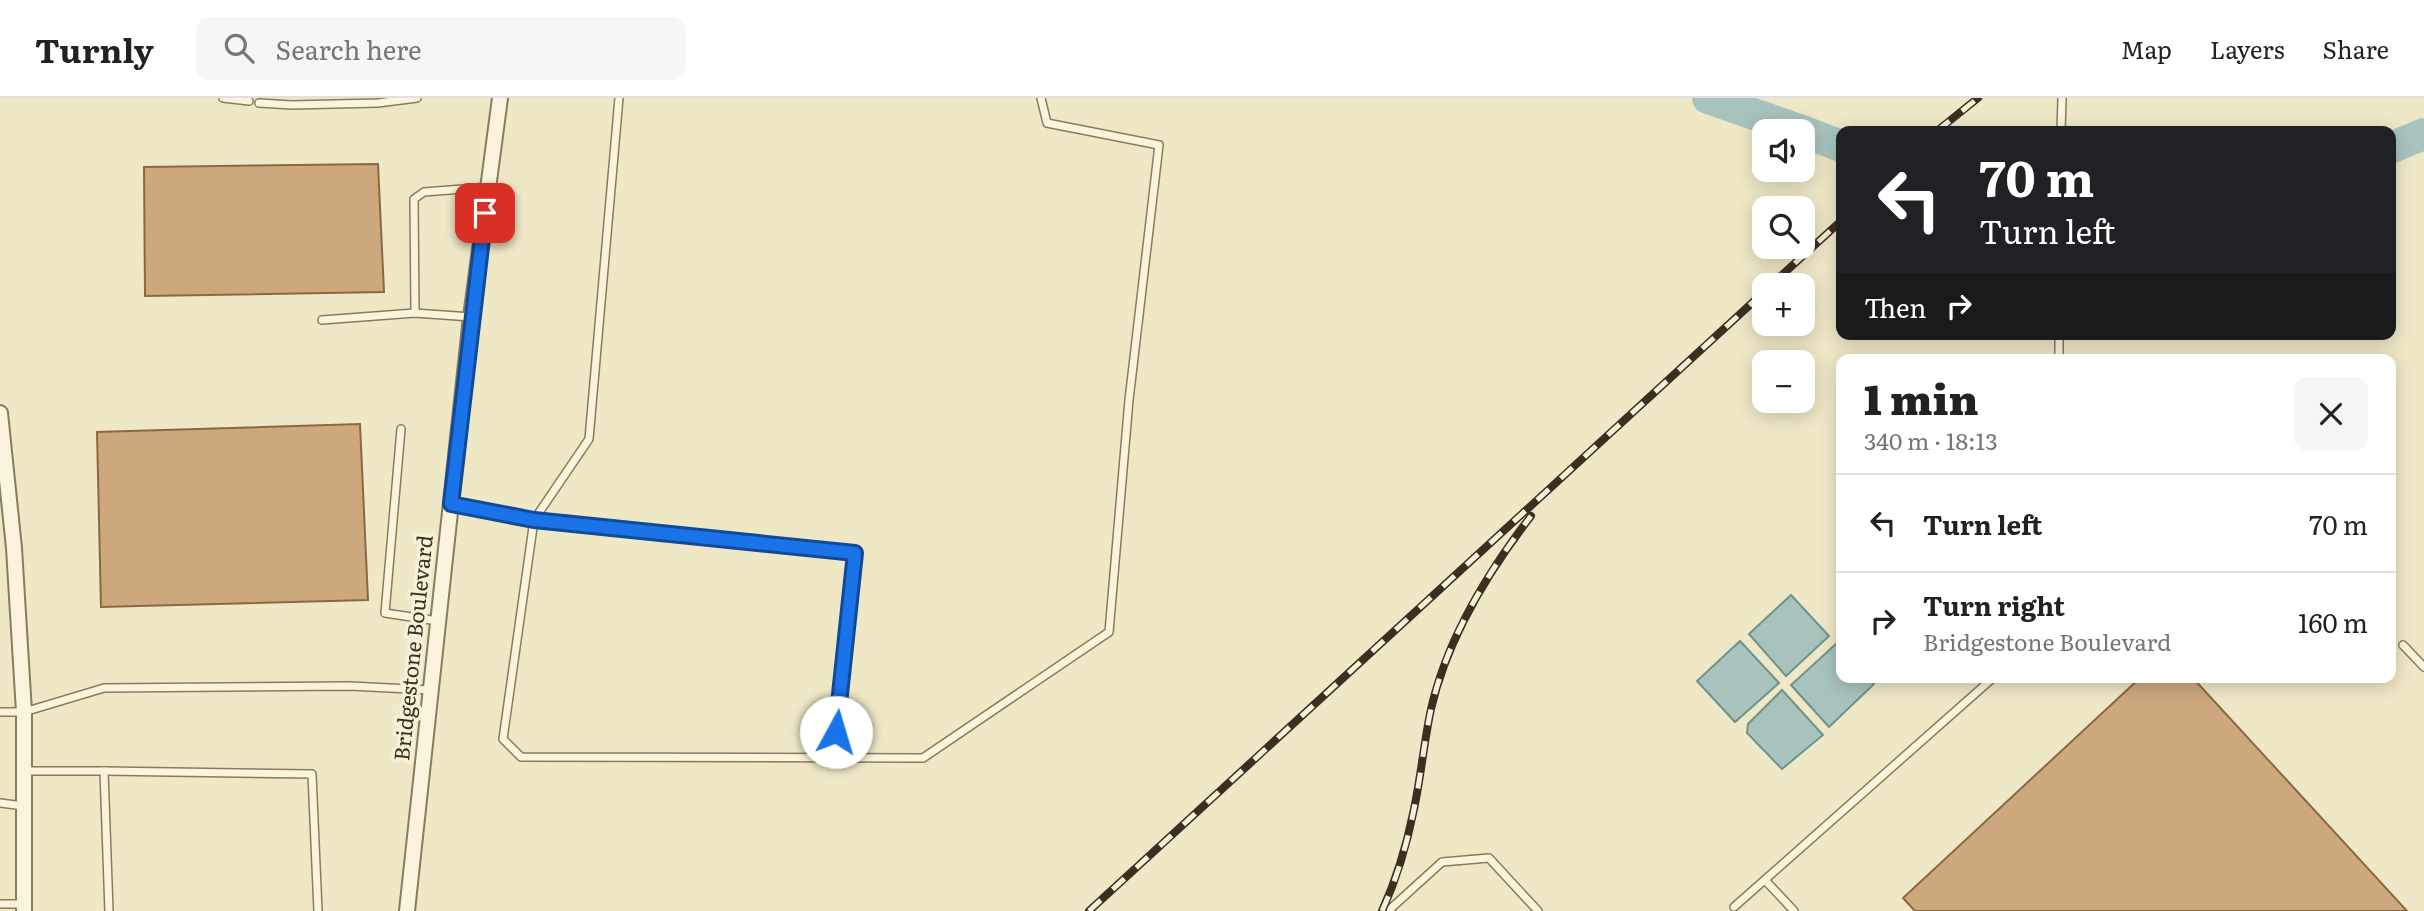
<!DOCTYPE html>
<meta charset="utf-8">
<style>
:root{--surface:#fff;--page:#f6f6f6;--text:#222;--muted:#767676;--line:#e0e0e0}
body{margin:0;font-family:Literata,serif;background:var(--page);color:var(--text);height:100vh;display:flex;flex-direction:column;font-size:26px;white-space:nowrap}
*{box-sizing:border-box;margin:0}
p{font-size:23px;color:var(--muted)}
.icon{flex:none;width:38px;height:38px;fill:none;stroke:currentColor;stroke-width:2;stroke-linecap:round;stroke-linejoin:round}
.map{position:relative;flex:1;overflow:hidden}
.panel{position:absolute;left:1836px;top:256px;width:560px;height:329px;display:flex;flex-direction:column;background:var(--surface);border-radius:14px;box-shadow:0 4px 18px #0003}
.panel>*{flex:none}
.banner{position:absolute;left:1836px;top:28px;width:560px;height:214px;border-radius:14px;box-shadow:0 4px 18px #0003;background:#202124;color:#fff;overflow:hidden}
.controls{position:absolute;left:1752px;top:21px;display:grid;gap:14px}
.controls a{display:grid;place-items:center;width:63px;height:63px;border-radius:14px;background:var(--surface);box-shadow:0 4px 18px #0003;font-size:35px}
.pin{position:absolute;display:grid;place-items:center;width:60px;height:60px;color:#fff;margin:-30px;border-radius:14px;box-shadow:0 4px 10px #0006}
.me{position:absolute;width:77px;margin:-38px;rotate:6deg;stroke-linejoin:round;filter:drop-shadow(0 0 5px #0008)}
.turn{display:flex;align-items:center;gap:24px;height:147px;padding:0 28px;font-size:32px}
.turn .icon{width:91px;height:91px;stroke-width:2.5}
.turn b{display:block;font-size:49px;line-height:60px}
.then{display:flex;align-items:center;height:66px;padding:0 28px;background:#0003;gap:14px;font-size:26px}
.round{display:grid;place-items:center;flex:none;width:74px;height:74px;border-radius:14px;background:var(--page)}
.overview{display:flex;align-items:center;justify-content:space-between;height:119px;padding:0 28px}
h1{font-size:42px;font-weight:800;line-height:52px}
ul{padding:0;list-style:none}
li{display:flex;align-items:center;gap:21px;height:98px;padding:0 28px;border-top:2px solid var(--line)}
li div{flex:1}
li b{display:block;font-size:26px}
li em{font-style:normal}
header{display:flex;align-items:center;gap:42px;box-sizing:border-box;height:98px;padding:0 35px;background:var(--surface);border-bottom:2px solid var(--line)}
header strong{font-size:33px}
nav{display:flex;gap:38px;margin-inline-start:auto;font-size:24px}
.search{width:490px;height:63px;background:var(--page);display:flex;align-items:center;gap:18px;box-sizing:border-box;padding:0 24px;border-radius:14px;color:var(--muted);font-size:26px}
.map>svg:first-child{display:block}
.water{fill:#a8c3be;stroke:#6f928d;stroke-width:2}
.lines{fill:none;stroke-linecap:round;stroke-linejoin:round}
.river{stroke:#a8c3be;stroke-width:32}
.building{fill:#cda87d;stroke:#8b6742;stroke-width:2}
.lane-casing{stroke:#8b7b5c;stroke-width:10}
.street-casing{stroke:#8b7b5c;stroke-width:18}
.lane{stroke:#f9f4db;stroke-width:7}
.street{stroke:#f9f4db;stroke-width:14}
.rail-casing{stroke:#3b3020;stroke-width:8}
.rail{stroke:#f6f1d7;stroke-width:5;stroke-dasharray:16;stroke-linecap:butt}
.route-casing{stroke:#114b97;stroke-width:18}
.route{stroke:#1a73e8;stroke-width:12}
.labels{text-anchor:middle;stroke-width:7;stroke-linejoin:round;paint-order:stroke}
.street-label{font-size:21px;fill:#3b3020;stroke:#f6f1d7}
</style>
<header>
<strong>Turnly</strong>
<div class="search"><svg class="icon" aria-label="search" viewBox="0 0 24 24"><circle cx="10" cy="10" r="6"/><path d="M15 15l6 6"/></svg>Search here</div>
<nav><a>Map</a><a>Layers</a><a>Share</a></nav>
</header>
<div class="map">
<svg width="2424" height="813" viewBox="0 0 2424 813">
<rect width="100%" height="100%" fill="#efe8c7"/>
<g class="water">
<polygon points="1791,497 1829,538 1786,578 1749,536"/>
<polygon points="1740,543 1779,585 1735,624 1697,583"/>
<polygon points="1836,546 1841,551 1841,579 1868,579 1874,586 1829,629 1791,587"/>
<polygon points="1782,592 1823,637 1782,671 1747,635 1748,626"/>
</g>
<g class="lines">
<g class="river">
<polyline points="1708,0 1802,33"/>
<polyline points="1802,33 1841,48"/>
<polyline points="2390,50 2424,36"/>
</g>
</g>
<g class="building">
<polygon points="378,66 384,194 145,198 144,69"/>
<polygon points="360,326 368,502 101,509 97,334"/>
<polygon points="2141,579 2192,579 2407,813 1915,813 1903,800"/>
</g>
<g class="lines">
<g class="lane-casing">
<g id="lane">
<polyline points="223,0 249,3"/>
<polyline points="619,0 589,341 534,422 855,455 833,660"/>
<polyline points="259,5 292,7 378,5 417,0"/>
<polyline points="2061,33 2062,0"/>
<polyline points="415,215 414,101 424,94 488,89"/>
<polyline points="322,222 415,215 471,219"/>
<polyline points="2059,261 2059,236"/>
<polyline points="401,331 385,515 438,523"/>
<polyline points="451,406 534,422 503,641 521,659 923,660 1109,534 1129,302 1159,47 1047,25 1041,0"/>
<polyline points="2403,547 2424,569"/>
<polyline points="0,614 24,614 104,590 350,588 430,592"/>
<polyline points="25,673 104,673 109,813"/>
<polyline points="104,673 312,676 318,813"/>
<polyline points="0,705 24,708"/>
<polyline points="1765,782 1794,813"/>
<polyline points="0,806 23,806"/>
<polyline points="1734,809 1994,579"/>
<polyline points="1388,813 1442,764 1489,760 1538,813"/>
</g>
</g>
<g class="street-casing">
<g id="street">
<polyline points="0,315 14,450 24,614 24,813"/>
<polyline points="407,813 471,219 500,0"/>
</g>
</g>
<use href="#lane" class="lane"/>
<use href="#street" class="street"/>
<g class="rail-casing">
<g id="rail">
<polyline points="1937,33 1978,0"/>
<polyline points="1771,187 1841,123"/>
<polyline points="1089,813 1764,194"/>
<path d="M1382 813C1397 780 1407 746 1414 711 1421 678 1424 644 1431 611 1447 541 1487 475 1531 418"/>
</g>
</g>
<use href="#rail" class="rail"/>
</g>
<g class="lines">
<g class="route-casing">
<polyline id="route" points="485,115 451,406 534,422 855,455 836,634"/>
</g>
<use href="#route" class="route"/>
</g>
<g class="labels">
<g class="street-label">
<text transform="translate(414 550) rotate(-84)" y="7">Bridgestone Boulevard</text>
</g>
</g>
</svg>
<div class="controls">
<a><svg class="icon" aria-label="sound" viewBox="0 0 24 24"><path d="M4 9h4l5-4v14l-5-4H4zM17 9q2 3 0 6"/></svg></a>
<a><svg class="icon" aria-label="search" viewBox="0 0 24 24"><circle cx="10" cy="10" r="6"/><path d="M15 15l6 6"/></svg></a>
<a>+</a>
<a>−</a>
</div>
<div class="pin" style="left:485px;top:115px;background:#d93025"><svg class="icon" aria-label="arrive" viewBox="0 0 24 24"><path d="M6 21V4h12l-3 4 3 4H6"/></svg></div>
<svg class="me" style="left:836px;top:634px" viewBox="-20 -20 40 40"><circle r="19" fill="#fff"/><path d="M0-13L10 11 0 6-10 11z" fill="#1a73e8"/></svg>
<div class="banner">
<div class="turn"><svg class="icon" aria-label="left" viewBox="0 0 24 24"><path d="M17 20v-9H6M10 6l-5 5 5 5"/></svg><div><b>70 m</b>Turn left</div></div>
<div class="then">Then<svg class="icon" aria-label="right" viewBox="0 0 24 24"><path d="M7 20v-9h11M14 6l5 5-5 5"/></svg></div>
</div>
<section class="panel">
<div class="overview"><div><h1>1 min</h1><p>340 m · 18:13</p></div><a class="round"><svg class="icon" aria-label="close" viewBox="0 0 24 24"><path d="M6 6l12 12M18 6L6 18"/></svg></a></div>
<ul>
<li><svg class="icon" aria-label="left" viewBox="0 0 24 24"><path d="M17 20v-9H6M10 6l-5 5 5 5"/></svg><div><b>Turn left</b></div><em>70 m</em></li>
<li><svg class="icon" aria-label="right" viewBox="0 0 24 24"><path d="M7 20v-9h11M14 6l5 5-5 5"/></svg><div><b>Turn right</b><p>Bridgestone Boulevard</p></div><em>160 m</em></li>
</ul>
</section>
</div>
